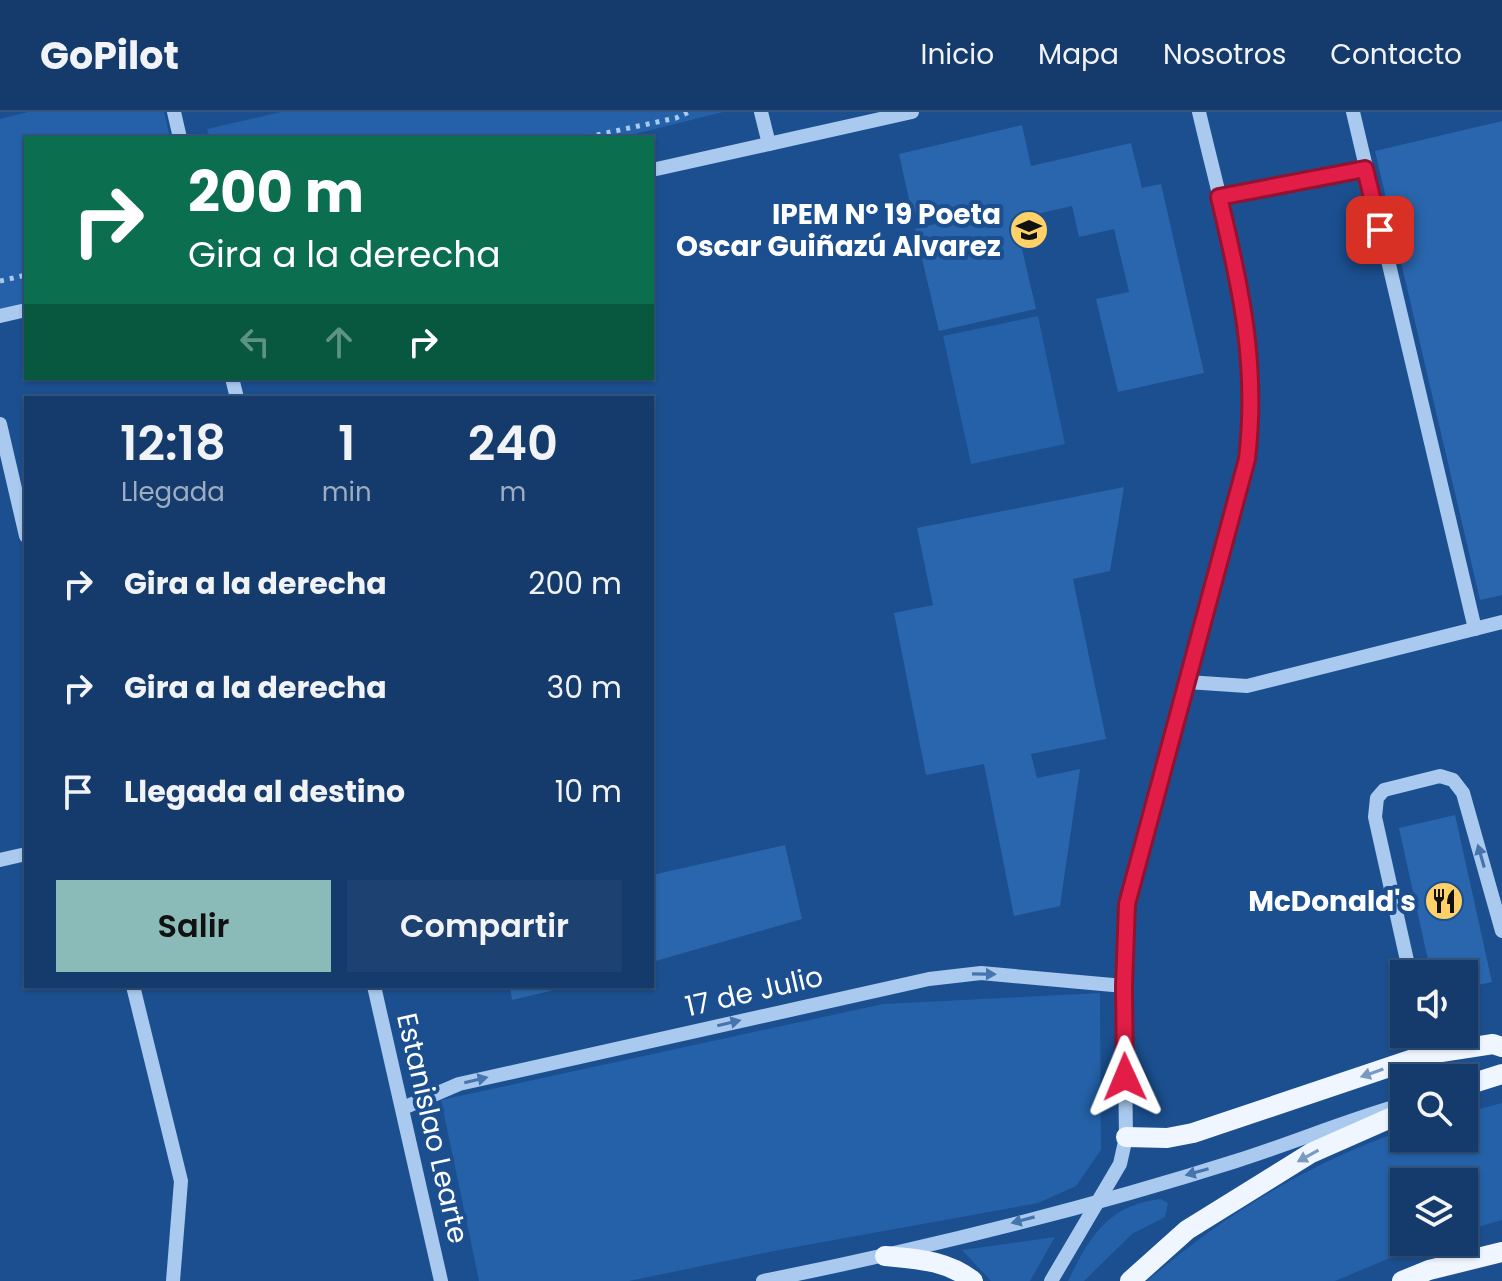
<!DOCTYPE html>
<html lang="es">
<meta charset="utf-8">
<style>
:root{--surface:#143b6b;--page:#1d4271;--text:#f1f3f6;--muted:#9dadc1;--line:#33557e;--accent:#8bbbb9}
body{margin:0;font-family:Poppins,sans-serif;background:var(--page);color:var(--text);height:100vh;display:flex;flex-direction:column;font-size:30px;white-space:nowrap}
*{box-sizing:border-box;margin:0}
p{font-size:26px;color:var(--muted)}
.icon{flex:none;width:44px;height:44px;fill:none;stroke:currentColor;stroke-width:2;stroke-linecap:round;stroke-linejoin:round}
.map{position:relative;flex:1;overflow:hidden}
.side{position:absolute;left:24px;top:284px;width:630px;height:592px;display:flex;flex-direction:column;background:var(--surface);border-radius:0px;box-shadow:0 2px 6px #0004,0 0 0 2px var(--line)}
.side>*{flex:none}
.hud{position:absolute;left:24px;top:24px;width:630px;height:244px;border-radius:0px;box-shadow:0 2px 6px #0004,0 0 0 2px var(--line);background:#0b6e4f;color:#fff;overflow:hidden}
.fabs{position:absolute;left:1390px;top:848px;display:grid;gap:16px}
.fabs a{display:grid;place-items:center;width:88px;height:88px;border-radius:0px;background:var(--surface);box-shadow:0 2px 6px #0004,0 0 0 2px var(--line);font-size:40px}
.pin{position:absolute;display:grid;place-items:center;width:68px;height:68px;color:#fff;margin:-34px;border-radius:16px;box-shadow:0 4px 12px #0006}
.me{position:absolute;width:88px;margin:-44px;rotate:359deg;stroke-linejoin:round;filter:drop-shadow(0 0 6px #0008)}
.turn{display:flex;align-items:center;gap:28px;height:168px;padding:0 32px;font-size:36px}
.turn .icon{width:104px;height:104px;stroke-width:2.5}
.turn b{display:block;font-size:56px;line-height:68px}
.lanes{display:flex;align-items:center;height:76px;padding:0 32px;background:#0003;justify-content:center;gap:40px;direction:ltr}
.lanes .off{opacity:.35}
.eta{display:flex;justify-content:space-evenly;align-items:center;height:136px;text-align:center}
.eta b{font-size:48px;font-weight:600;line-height:56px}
.cta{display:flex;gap:16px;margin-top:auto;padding:16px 32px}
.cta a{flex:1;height:92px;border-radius:0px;background:var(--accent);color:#111;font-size:32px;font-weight:600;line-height:92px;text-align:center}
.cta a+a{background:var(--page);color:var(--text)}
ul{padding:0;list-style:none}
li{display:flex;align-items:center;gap:24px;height:104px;padding:0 32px}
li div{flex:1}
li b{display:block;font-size:30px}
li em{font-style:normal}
header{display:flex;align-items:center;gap:48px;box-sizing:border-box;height:112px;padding:0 40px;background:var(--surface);border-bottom:2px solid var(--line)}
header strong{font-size:38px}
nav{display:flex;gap:44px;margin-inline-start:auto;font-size:28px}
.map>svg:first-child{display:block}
.green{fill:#2461a8}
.building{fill:#2a66ad}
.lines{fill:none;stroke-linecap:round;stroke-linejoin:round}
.path{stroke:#a9c9ee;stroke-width:5;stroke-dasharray:4 6;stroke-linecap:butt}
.minor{stroke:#a9c9ee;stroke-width:14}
.major{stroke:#f0f6ff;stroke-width:20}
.oneway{fill:#4674ac}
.oneway2{fill:#7b9ac1}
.route-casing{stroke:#92132f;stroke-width:20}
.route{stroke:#e11d48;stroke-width:14}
.labels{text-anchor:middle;stroke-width:8;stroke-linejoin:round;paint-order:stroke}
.poi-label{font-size:28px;font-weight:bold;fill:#fff;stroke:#1b4f8f;text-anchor:end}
.street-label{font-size:28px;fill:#fff;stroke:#1b4f8f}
</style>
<header>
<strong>GoPilot</strong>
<nav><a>Inicio</a><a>Mapa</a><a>Nosotros</a><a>Contacto</a></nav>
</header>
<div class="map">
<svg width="1502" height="1169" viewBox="0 0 1502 1169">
<rect width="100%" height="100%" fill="#1b4f8f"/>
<g class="green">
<polygon points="28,0 164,0 170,26 26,26 26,192 0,198 0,7"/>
<polygon points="281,0 723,0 619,26 209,26 207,17"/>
<polygon points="1038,204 1065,332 971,352 943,224"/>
<polygon points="1100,881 1101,1038 1076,1074 1038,1091 779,1138 629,1169 479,1169 441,988 883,892"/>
<path d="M1502 991V1108L1464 1119V1070H1404V1130H1428L1335 1169H1147C1225 1102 1307 1052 1404 1018V1026H1464V1001Z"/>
<path d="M1161 1087 1168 1091 1165 1105 1132 1122 1084 1169H1068C1090 1124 1108 1093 1161 1087Z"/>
<polygon points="1055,1125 1030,1169 991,1169 962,1138"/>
</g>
<g class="building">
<polygon points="1502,9 1502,483 1480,488 1375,39"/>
<polygon points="1022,13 1031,54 1131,31 1142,76 1161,72 1204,261 1118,280 1096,187 1129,180 1114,117 1079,125 1072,94 1015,107 1036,197 939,219 915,117 952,108 948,92 912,101 899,42"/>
<polygon points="1124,375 1110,459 1073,467 1106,627 1031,642 1037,666 1080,657 1060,794 1014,804 984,652 926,663 894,501 933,493 917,416"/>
<polygon points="1455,703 1492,870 1464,876 1464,862 1431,862 1399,716"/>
<polygon points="785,733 802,807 652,850 652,763"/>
<polygon points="510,874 567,874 567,875 512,888"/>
</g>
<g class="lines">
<g class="path">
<polyline points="527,26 587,25 676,6 689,0"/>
<polyline points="0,169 26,163"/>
</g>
<g class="minor">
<polyline points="174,0 180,26"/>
<polyline points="761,0 769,32"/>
<polyline points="1353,0 1475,517"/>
<polyline points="652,58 912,0"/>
<polyline points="1219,85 1365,57"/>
<polyline points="0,204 26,198"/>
<polyline points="232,266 237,286"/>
<polyline points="0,312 26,424"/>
<polyline points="1187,570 1247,574 1502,510"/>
<polyline points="0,748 26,742"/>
<polyline points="1410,862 1375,705 1377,686 1384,678 1440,664 1453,668 1463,681 1502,819"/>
<polyline points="133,874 181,1069 173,1169"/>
<polyline points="374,874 441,1169"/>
<polyline points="1423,922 1428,942"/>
<polyline points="403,996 459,972 929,867 981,861 1124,874"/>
<path d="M763 1169C922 1137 1082 1098 1236 1049 1293 1031 1347 1008 1404 992"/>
<path d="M1051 1169 1120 1052 1126 1025 1124 874 1127 792 1247 347C1261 222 1227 120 1199 0"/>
</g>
<g class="major">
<polyline points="1464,974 1502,962"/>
<polyline points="1126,1025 1167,1026 1193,1021 1428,942 1493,932 1502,935"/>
<path d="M885 1144C917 1147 947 1148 973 1169"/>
<polyline points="1130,1169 1187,1118 1311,1041 1404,1000"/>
<polyline points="1402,1169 1429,1158 1502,1140"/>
</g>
</g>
<defs><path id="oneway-solid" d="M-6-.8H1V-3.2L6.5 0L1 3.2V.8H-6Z" transform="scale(2)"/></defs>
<g class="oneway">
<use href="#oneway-solid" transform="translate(1481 744) rotate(-106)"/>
<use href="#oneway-solid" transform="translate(984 862) rotate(1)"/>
<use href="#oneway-solid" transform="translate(729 911) rotate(-13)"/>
<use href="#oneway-solid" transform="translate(476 968) rotate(-13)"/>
<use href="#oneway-solid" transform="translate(1197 1060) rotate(164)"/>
<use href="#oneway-solid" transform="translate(1023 1108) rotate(165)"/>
</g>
<g class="oneway2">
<use href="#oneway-solid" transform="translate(1372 961) rotate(161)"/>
<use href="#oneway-solid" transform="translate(1308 1044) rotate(151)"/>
</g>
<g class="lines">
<g class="route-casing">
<path id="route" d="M1125 965 1124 874 1127 792 1247 347C1258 253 1241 176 1219 85L1365 57 1380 118"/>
</g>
<use href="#route" class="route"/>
</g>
<defs>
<g id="school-disc" transform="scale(2)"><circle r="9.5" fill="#ffd166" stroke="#1b4f8f"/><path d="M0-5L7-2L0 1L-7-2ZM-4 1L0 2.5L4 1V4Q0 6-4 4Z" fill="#111"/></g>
<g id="restaurant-disc" transform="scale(2)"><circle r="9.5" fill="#ffd166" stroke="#1b4f8f"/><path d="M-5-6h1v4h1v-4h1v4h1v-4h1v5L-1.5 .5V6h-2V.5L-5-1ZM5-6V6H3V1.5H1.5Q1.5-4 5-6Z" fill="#111"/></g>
</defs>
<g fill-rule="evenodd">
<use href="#school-disc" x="1029" y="118"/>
<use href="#restaurant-disc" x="1444" y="789"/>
</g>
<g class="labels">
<g class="poi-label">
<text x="1001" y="112">IPEM Nº 19 Poeta<tspan x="1001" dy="32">Oscar Guiñazú Alvarez</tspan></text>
<text x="1416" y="799">McDonald's</text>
</g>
<g class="street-label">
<text transform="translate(754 879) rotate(-13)" y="10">17 de Julio</text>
<text transform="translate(433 1016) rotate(77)" y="10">Estanislao Learte</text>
</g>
</g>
</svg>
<div class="fabs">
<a><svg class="icon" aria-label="sound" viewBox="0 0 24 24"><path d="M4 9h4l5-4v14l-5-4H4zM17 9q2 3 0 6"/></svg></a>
<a><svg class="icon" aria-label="search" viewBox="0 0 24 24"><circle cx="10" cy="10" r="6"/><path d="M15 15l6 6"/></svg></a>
<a><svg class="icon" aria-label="layers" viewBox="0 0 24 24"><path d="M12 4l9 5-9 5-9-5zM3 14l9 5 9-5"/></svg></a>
</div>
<div class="pin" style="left:1380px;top:118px;background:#d93025"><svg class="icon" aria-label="arrive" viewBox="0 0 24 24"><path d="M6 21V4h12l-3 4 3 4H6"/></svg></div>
<svg class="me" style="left:1125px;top:965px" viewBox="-20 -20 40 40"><path d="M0-17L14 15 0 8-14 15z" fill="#e11d48" stroke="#fff" stroke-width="4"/></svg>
<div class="hud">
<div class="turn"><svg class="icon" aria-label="right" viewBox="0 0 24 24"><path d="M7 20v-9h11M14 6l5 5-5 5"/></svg><div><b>200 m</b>Gira a la derecha</div></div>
<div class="lanes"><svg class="icon off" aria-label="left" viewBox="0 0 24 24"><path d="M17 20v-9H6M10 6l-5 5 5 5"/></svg><svg class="icon off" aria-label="ahead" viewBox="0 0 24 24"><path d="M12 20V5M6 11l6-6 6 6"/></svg><svg class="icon" aria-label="right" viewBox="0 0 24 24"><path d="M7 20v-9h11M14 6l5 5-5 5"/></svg></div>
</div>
<section class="side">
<div class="eta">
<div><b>12:18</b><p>Llegada</p></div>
<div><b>1</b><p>min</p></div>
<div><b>240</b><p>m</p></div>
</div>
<ul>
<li><svg class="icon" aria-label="right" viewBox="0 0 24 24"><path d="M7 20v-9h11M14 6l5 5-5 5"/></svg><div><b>Gira a la derecha</b></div><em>200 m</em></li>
<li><svg class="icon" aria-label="right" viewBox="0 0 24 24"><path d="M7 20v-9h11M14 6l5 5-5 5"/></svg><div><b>Gira a la derecha</b></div><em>30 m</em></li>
<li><svg class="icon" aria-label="arrive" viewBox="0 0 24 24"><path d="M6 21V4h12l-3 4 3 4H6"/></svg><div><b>Llegada al destino</b></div><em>10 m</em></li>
</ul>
<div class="cta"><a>Salir</a><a>Compartir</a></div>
</section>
</div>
